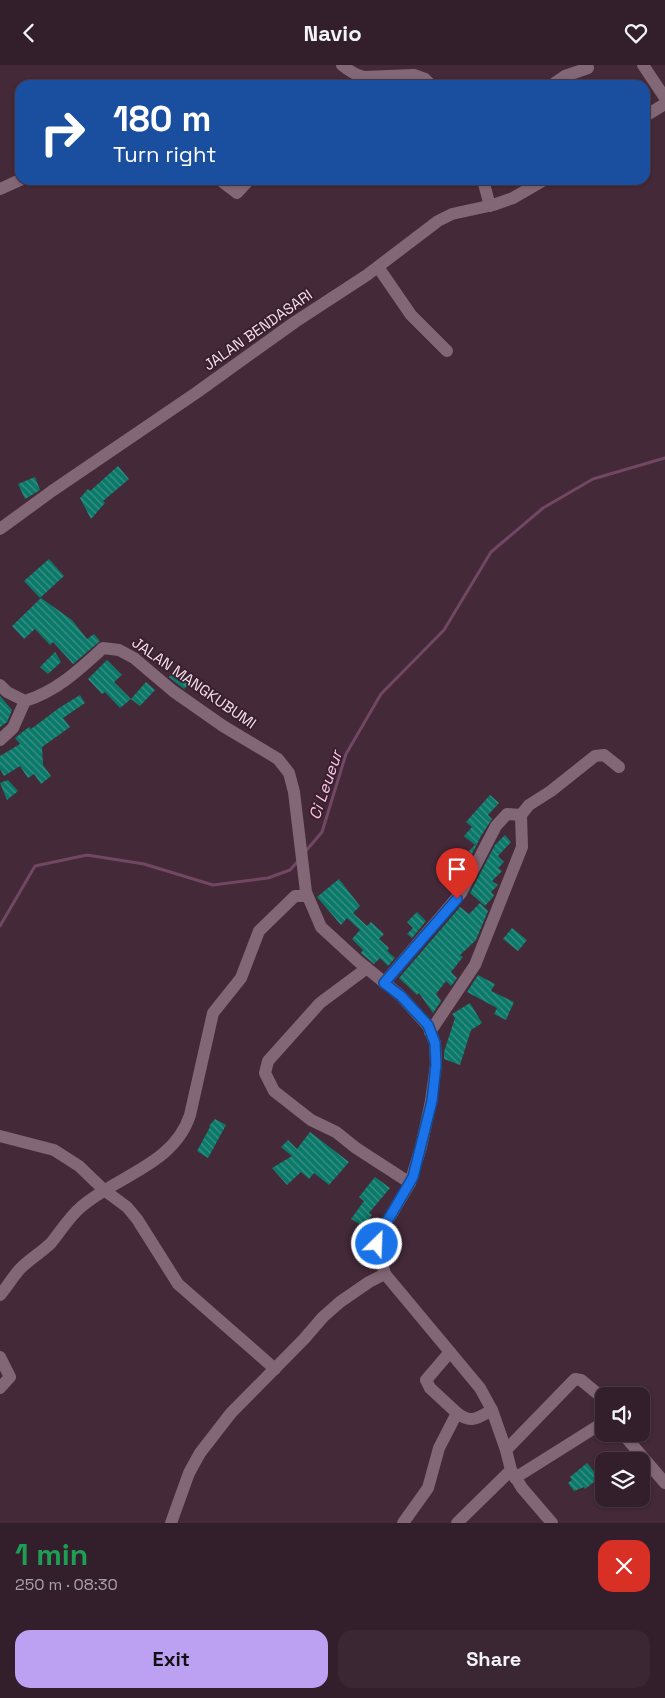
<!DOCTYPE html>
<meta charset="utf-8">
<style>
:root{--surface:#331f2b;--page:#3b2733;--text:#f1f3f6;--muted:#a9a2a9;--line:#4e3d47;--accent:#bca0f2}
body{margin:0;font-family:"Space Grotesk",sans-serif;background:var(--page);color:var(--text);height:100vh;display:flex;flex-direction:column;font-size:19px;white-space:nowrap}
*{box-sizing:border-box;margin:0}
p{font-size:16px;color:var(--muted)}
.icon{flex:none;width:28px;height:28px;fill:none;stroke:currentColor;stroke-width:2;stroke-linecap:round;stroke-linejoin:round}
.map{position:relative;height:1458px;overflow:hidden}
.drawer{display:flex;flex-direction:column;background:var(--surface);flex:1}
.drawer>*{flex:none}
.guide{position:absolute;left:15px;top:15px;width:635px;height:105px;border-radius:15px;box-shadow:0 1px 4px #0004,0 0 0 1px var(--line);background:#1a4fa0;color:#fff;overflow:hidden}
.buttons{position:absolute;left:595px;top:1322px;display:grid;gap:10px}
.buttons a{display:grid;place-items:center;width:55px;height:55px;border-radius:10px;background:var(--surface);box-shadow:0 1px 4px #0004,0 0 0 1px var(--line);font-size:25px}
.pin{position:absolute;display:grid;place-items:center;width:42px;height:42px;color:#fff;margin:-51px -21px;border-radius:50% 50% 50% 0;rotate:-45deg;box-shadow:0 0 5px #0007}
.pin .icon{rotate:45deg}
.me{position:absolute;width:55px;margin:-28px;rotate:24deg;stroke-linejoin:round;filter:drop-shadow(0 0 4px #0008)}
.turn{display:flex;align-items:center;gap:18px;height:105px;padding:0 15px;font-size:22px}
.turn .icon{width:65px;height:65px;stroke-width:2.5}
.turn b{display:block;font-size:35px;line-height:42px}
.round{display:grid;place-items:center;flex:none;width:52px;height:52px;border-radius:15px;background:var(--page)}
.headline{display:flex;align-items:center;justify-content:space-between;height:85px;padding:0 15px}
h1{font-size:30px;font-weight:600;line-height:38px;color:#1e9e55}
.cta{display:flex;gap:10px;margin-top:auto;padding:10px 15px}
.cta a{flex:1;height:58px;border-radius:15px;background:var(--accent);color:#111;font-size:20px;font-weight:600;line-height:58px;text-align:center}
.cta a+a{background:var(--page);color:var(--text)}
header{display:flex;justify-content:space-between;align-items:center;height:65px;padding:0 15px;background:var(--surface);font-size:22px;font-weight:600}
.map>svg:first-child{display:block}
.lines{fill:none;stroke-linecap:round;stroke-linejoin:round}
.stream{stroke:#724764;stroke-width:3}
.building{fill:url(#building-back-hatch)}
.minor{stroke:#826776;stroke-width:12}
.route-casing{stroke:#114b97;stroke-width:12}
.route{stroke:#1a73e8;stroke-width:9}
.labels{text-anchor:middle;stroke-width:4;stroke-linejoin:round;paint-order:stroke}
.street-label{font-size:15px;fill:#f3e0ea;stroke:#3a1f2f}
.water-label{font-size:16px;font-style:italic;fill:#fbc5e4;stroke:#3a1f2f}
</style>
<header><svg class="icon" aria-label="back" viewBox="0 0 24 24"><path d="M15 5l-7 7 7 7"/></svg>Navio<svg class="icon" aria-label="heart" viewBox="0 0 24 24"><path d="M12 20l-8-8c-3-5 5-10 8-4 3-6 11-1 8 4z"/></svg></header>
<div class="map">
<svg width="665" height="1458" viewBox="0 0 665 1458">
<defs>
<pattern id="building-back-hatch" width="6" height="6" patternUnits="userSpaceOnUse" patternTransform="scale(1.25)"><rect width="6" height="6" fill="#0b7969"/><path d="M-1 5l2 2M0 0l6 6M5-1l2 2" fill="none" stroke="#3b9286"/></pattern>
</defs>
<rect width="100%" height="100%" fill="#442939"/>
<g class="lines">
<g class="stream">
<polyline points="305,787 322,767 346,689 381,629 444,565 491,487 543,443 593,414 665,393"/>
<polyline points="0,861 35,801 87,790 144,799 213,820 268,813 290,805 298,796"/>
</g>
</g>
<g class="building">
<polygon points="118,401 129,414 103,436 105,438 91,454 80,433 88,424 90,426"/>
<polygon points="35,412 40,425 25,434 18,419"/>
<polygon points="49,494 64,511 40,533 24,516"/>
<polygon points="41,533 72,555 87,574 94,569 100,576 73,599 53,577 50,580 35,564 24,574 12,561"/>
<polygon points="55,587 61,597 48,609 40,602"/>
<polygon points="107,595 122,610 114,617 131,634 120,643 105,627 102,629 88,614"/>
<polygon points="176,604 190,618 184,624 169,612"/>
<polygon points="146,617 155,625 140,641 131,634"/>
<polygon points="80,630 85,638 63,653 70,662 42,682 43,700 51,711 41,719 34,709 28,713 20,701 4,711 0,704 0,691 20,679 15,673 29,662 31,664 59,643"/>
<polygon points="0,631 12,645 7,657 0,662"/>
<polygon points="8,715 18,726 7,735 0,718"/>
<polygon points="490,730 499,738 488,750 492,754 481,771 468,797 463,792 475,780 464,771 472,762 466,757"/>
<polygon points="505,770 511,777 498,791 504,797 498,803 502,806 492,816 498,820 491,827 494,830 493,832 485,841 470,828 495,780"/>
<polygon points="339,814 360,841 353,848 367,861 371,857 384,869 379,874 389,883 387,886 395,893 388,901 380,893 374,899 361,888 363,885 352,874 360,865 347,853 341,860 317,832"/>
<polygon points="480,838 488,846 476,875 460,890 463,892 451,907 457,913 451,921 446,916 436,929 441,936 433,948 419,928 417,930 399,913 460,842 469,849"/>
<polygon points="417,847 426,856 412,873 407,869 413,863 407,857"/>
<polygon points="512,863 527,875 518,886 503,874"/>
<polygon points="478,910 495,919 491,926 514,937 506,955 494,949 497,943 467,927"/>
<polygon points="470,938 482,958 471,965 460,1000 444,994 444,987 455,953 452,949"/>
<polygon points="215,1054 226,1060 208,1093 197,1086 210,1062 209,1061"/>
<polygon points="310,1067 349,1097 329,1120 314,1108 309,1114 301,1107 287,1120 272,1103 292,1091 281,1082 288,1075 297,1084"/>
<polygon points="375,1112 390,1123 369,1148 372,1150 363,1161 351,1154 364,1136 359,1132"/>
<polygon points="366,1170 369,1175 369,1181 360,1187 355,1178"/>
<polygon points="587,1398 599,1413 585,1424 584,1422 574,1426 568,1418 572,1415 570,1412"/>
</g>
<g class="lines">
<g class="minor">
<path d="M342 0C349 6 355 10 364 12L414 10 425 14 431 20"/>
<polyline points="643,0 665,33"/>
<polyline points="552,20 565,11 588,3"/>
<polyline points="645,51 665,39"/>
<polyline points="220,115 237,128 249,115"/>
<polyline points="483,115 490,141"/>
<polyline points="0,124 20,115"/>
<polyline points="378,202 411,250 447,286"/>
<polyline points="0,464 52,426 196,328 295,257 367,210 438,156 452,149 493,140 513,133 544,115"/>
<path d="M0 620 7 627 25 636C57 626 79 605 103 583L119 585 134 593 173 626 223 661 278 694 289 708 294 727 306 827 321 862 358 896 401 931 428 961 435 978 436 999 431 1036 421 1082 410 1118 378 1172 377 1179 385 1209 480 1323 492 1345 506 1385 511 1405 522 1423 552 1458"/>
<polyline points="0,675 13,663 25,636"/>
<polyline points="367,903 320,938 268,996 265,1008 274,1026 311,1055 336,1067 356,1083 410,1118"/>
<polyline points="384,918 461,828 496,761 507,749 521,750"/>
<polyline points="430,967 475,900 522,782 521,750 529,740 551,726 595,691 604,690 619,702"/>
<polyline points="0,1071 54,1085 79,1101 104,1125 127,1142 137,1154 178,1219 275,1304"/>
<path d="M0 1230C7 1222 12 1213 19 1205 28 1195 41 1188 51 1178 61 1166 69 1152 81 1142 116 1111 174 1100 190 1050L213 948 241 913 259 866 295 831H307"/>
<polyline points="0,1292 10,1312 0,1323"/>
<path d="M457 1348C471 1359 478 1353 492 1345"/>
<polyline points="623,1369 665,1418"/>
<polyline points="506,1385 575,1314 581,1315 604,1334"/>
<polyline points="515,1413 604,1357"/>
<polyline points="171,1458 189,1408 200,1388 231,1348 304,1274 323,1252 340,1237 369,1217 385,1209"/>
<polyline points="403,1458 428,1423 439,1383 457,1348 430,1323 426,1315 450,1287"/>
<polyline points="457,1458 511,1405"/>
</g>
</g>
<g class="lines">
<g class="route-casing">
<polyline id="route" points="377,1179 378,1172 413,1112 432,1036 436,1000 435,978 428,960 401,931 384,918 457,834"/>
</g>
<use href="#route" class="route"/>
</g>
<g class="labels">
<g class="street-label">
<text transform="translate(258 265) rotate(-35)" y="5">JALAN BENDASARI</text>
<text transform="translate(194 618) rotate(35)" y="5">JALAN MANGKUBUMI</text>
</g>
<g class="water-label">
<text transform="translate(325 720) rotate(-71)" y="6">Ci Leueur</text>
</g>
</g>
</svg>
<div class="buttons">
<a><svg class="icon" aria-label="sound" viewBox="0 0 24 24"><path d="M4 9h4l5-4v14l-5-4H4zM17 9q2 3 0 6"/></svg></a>
<a><svg class="icon" aria-label="layers" viewBox="0 0 24 24"><path d="M12 4l9 5-9 5-9-5zM3 14l9 5 9-5"/></svg></a>
</div>
<div class="pin" style="left:457px;top:834px;background:#d93025"><svg class="icon" aria-label="arrive" viewBox="0 0 24 24"><path d="M6 21V4h12l-3 4 3 4H6"/></svg></div>
<svg class="me" style="left:377px;top:1179px" viewBox="-20 -20 40 40"><circle r="17" fill="#1a73e8" stroke="#fff" stroke-width="3"/><path d="M0-11L8 9 0 5-8 9z" fill="#fff"/></svg>
<div class="guide">
<div class="turn"><svg class="icon" aria-label="right" viewBox="0 0 24 24"><path d="M7 20v-9h11M14 6l5 5-5 5"/></svg><div><b>180 m</b>Turn right</div></div>
</div>
</div>
<section class="drawer">
<div class="headline"><div><h1>1 min</h1><p>250 m · 08:30</p></div><a class="round" style="background:#d93025;color:#fff"><svg class="icon" aria-label="close" viewBox="0 0 24 24"><path d="M6 6l12 12M18 6L6 18"/></svg></a></div>
<div class="cta"><a>Exit</a><a>Share</a></div>
</section>
